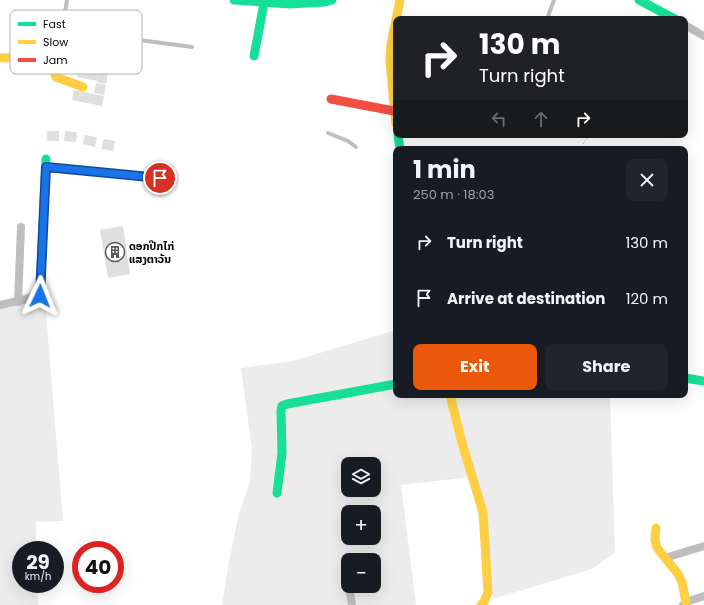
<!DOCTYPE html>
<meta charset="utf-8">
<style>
:root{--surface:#171b24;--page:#20242c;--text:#f1f3f6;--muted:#9ea1a6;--accent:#ea580c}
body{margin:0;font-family:Poppins,"Noto Sans Lao",sans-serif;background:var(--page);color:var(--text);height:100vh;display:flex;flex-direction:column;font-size:15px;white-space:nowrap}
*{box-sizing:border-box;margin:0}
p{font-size:13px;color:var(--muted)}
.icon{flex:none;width:22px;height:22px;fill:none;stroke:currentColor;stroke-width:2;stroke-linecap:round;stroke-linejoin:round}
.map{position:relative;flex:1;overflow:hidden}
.panel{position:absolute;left:393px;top:146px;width:295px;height:252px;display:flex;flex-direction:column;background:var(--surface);border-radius:8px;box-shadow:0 4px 16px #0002}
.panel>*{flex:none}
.hud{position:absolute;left:393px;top:16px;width:295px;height:122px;border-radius:8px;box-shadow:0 4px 16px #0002;background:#202124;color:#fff;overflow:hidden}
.tools{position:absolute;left:341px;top:457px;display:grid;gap:8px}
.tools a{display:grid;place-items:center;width:40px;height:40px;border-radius:8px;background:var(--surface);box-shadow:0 4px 16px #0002;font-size:20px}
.speed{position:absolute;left:12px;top:541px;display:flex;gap:8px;font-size:20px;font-weight:700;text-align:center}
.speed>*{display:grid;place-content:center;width:52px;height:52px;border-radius:50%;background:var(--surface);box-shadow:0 4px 16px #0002;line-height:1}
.speed small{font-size:10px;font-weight:400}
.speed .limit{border:6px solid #d22;background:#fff;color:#111}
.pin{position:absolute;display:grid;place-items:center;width:34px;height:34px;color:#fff;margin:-17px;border:2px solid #fff;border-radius:50%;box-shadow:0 1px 4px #0007}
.me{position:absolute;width:44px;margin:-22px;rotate:2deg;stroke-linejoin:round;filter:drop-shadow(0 0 3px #0008)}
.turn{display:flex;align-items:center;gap:14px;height:84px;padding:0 20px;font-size:18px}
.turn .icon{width:52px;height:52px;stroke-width:2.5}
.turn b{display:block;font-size:28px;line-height:34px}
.lanes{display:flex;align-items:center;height:38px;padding:0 20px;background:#0003;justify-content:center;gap:20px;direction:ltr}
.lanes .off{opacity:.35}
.round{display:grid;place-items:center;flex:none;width:42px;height:42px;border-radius:8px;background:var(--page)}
.overview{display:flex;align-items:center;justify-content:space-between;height:68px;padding:0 20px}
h1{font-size:24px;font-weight:700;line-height:30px}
.action{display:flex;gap:8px;margin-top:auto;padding:8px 20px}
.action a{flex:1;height:46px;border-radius:8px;background:var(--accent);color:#fff;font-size:16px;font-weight:700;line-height:46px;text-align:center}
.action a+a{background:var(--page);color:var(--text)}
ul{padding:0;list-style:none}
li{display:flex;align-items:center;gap:12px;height:56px;padding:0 20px}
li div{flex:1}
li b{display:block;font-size:15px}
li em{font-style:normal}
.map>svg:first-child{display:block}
.green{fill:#ececec;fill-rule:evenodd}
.building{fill:#dfdfdf}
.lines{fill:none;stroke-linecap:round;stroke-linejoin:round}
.path{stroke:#b9b9b9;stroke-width:1;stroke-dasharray:1 2;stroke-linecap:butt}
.lane{stroke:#bebebe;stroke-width:4}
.street{stroke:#bebebe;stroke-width:8}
.fast{stroke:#16e098;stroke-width:9}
.slow{stroke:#ffcf43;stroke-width:9}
.jam{stroke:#f24e42;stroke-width:9}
.route-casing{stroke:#114b97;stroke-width:10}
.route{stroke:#1a73e8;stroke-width:7}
.labels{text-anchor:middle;stroke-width:3;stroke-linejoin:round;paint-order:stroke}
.poi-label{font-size:11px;font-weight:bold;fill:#000;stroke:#fff;text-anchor:start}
.key{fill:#fff;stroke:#b2b2b2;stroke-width:1}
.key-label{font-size:11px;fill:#000}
</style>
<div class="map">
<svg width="704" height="605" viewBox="0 0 704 605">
<rect width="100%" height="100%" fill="#fff"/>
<g class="green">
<polygon points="44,288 63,521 36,522 36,550 21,550 21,584 37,584 38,605 0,605 0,301"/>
<path d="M396 330V395H408L409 398 431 395H610L615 552 592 569 496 598 486 592 485 554 471 477 401 485 416 605H222L229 561 239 513 250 482 252 449 241 368 293 361ZM348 464H374V490H348ZM348 512H374V538H348ZM348 560H374V586H348Z"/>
</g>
<g class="building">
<polygon points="80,67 99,71 97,81 77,77"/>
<polygon points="99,72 108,74 106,84 97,82"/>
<polygon points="96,83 106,85 104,95 94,93"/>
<polygon points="74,90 94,94 92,104 72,100"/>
<polygon points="94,94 104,96 102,106 92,104"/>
<rect x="47" y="131" width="12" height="10"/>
<polygon points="65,131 77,132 76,142 64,141"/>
<polygon points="85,135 97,137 95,147 83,144"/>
<polygon points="104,139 115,141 113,151 101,149"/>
<polygon points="123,226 130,274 108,278 100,230"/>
</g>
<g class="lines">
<polyline class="path" points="580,149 589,135"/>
<g class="lane">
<polyline points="547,19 554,0"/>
<polyline points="61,37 67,0"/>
<polyline points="132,39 192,47"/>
<polyline points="328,133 348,141 356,147"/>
<polyline points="47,167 160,178"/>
</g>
<g class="street">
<polyline points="685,25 704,36"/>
<polyline points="18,302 21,227"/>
<polyline points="0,305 44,295"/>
<polyline points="665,558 704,546"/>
<polyline points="346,572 348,582"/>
<polyline points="349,586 352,605"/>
<polyline points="683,605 686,602 704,596"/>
</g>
<g class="fast">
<polyline points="234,0 290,4 325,2 332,0"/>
<polyline points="639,0 675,19"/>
<polyline points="254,56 264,3"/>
<polyline points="398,135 400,149"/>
<polyline points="40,296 46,159"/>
<polyline points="685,378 704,381"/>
<polyline points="277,493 282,453 281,411 282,406 287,404 396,384"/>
</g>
<g class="slow">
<polyline points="0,58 33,57 49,61 56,77 83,87"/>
<polyline points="396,124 390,61 391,45 400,0"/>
<polyline points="450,395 462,443 483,512 488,592 484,602 481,605"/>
<polyline points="656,528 655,540 657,548 678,574 682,582 686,602"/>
</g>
<polyline class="jam" points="331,99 394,111"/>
</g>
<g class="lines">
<g class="route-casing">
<polyline id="route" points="40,296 46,167 160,178"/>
</g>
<use href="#route" class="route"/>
</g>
<defs>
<g id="building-ring" transform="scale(1)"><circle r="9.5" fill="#fff" stroke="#595959" stroke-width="1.5"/><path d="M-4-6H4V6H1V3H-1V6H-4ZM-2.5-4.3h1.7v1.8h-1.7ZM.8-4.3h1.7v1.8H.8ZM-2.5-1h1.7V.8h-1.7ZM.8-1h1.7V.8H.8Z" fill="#595959"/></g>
</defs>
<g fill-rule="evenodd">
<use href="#building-ring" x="115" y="252"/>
</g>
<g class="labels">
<g class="poi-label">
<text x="129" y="250">ດອກປີກໄກ່<tspan x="129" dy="13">ແສງຕາວ້ນ</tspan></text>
</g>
</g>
<rect x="10" y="10" width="132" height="64" rx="6" class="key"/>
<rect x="18" y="22" width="18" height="4" fill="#16e098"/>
<rect x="18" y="40" width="18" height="4" fill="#ffcf43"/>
<rect x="18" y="58" width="18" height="4" fill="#f24e42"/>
<g class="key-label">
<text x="43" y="28">Fast</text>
<text x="43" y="46">Slow</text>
<text x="43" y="64">Jam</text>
</g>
</svg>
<div class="tools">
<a><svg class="icon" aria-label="layers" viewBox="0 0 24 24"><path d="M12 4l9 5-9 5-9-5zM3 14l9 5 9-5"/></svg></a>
<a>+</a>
<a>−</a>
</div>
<div class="speed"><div>29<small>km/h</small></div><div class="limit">40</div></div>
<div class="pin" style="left:160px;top:178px;background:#d93025"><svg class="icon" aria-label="arrive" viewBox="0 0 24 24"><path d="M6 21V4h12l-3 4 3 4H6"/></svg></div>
<svg class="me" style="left:40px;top:296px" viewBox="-20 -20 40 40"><path d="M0-17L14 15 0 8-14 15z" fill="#1a73e8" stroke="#fff" stroke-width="4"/></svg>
<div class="hud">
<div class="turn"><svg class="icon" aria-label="right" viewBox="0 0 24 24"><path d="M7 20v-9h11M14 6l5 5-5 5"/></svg><div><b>130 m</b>Turn right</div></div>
<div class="lanes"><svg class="icon off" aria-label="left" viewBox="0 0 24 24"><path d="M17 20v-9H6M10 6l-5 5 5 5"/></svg><svg class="icon off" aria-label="ahead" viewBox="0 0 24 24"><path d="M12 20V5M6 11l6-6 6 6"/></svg><svg class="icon" aria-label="right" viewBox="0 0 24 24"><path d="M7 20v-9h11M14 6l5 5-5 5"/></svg></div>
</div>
<section class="panel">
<div class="overview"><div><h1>1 min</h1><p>250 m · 18:03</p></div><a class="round"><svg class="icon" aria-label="close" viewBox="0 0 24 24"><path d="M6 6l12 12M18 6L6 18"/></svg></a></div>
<ul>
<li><svg class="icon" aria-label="right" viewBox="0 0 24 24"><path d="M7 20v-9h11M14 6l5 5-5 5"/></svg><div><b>Turn right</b></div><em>130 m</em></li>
<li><svg class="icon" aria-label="arrive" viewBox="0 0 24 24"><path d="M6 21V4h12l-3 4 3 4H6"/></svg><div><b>Arrive at destination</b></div><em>120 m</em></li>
</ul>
<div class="action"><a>Exit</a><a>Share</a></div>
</section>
</div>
